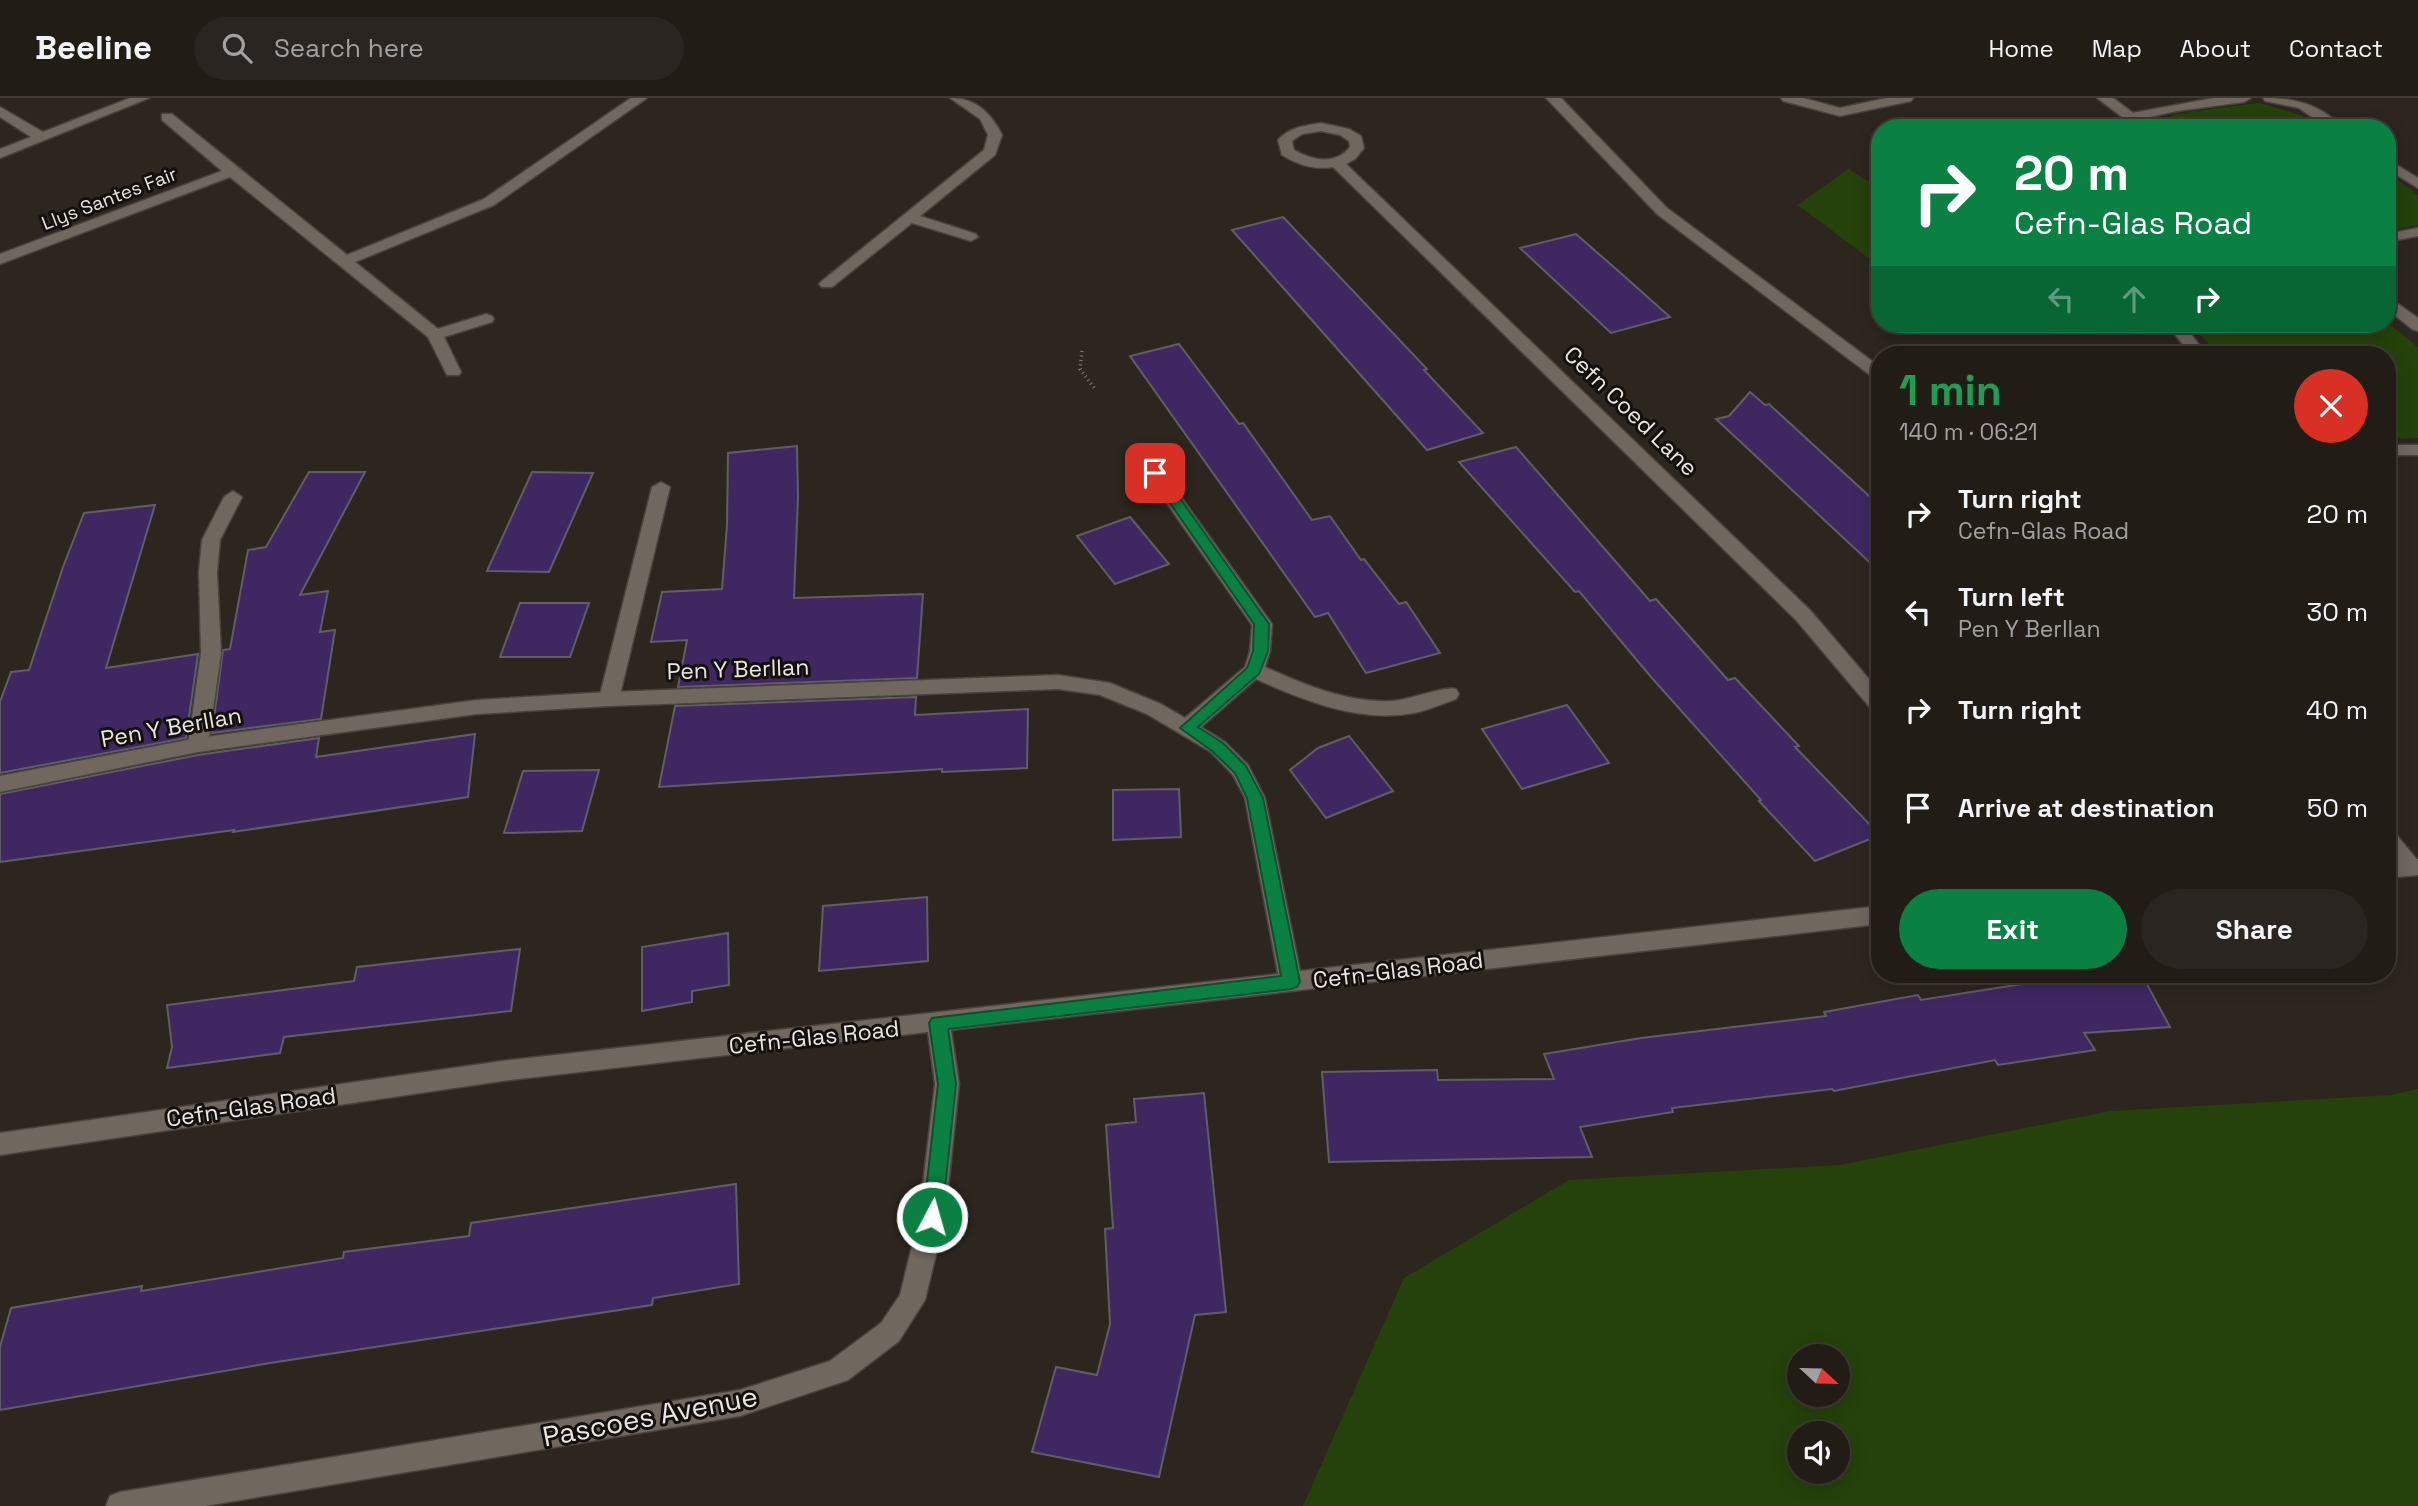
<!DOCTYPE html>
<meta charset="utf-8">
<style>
:root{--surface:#221c17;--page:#2a2520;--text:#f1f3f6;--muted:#a2a1a1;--line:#3f3a36;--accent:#0b8043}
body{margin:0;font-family:"Space Grotesk",sans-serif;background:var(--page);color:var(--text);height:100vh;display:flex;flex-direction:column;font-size:26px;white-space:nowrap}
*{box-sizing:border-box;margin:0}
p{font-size:23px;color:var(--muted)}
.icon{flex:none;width:38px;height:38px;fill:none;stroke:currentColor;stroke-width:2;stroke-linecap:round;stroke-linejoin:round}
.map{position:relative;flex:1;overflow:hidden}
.side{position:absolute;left:1871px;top:248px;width:525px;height:637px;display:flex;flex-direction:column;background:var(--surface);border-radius:28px;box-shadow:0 4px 18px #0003,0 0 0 2px var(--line)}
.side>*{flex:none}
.hud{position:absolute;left:1871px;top:21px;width:525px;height:214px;border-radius:28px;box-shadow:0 4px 18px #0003,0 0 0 2px var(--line);background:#0b8043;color:#fff;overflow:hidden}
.needle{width:46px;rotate:112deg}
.fabs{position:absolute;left:1787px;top:1246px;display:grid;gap:14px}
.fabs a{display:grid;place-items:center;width:63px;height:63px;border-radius:50%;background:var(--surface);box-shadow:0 4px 18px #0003,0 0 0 2px var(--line);font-size:35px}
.pin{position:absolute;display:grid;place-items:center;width:60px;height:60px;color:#fff;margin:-30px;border-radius:14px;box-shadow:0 4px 10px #0006}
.me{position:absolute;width:77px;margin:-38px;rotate:6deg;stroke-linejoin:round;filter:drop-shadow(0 0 5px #0008)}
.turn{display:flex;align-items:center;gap:24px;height:147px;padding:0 28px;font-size:32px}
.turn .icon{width:91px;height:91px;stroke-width:2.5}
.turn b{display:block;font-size:49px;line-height:60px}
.lanes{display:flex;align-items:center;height:66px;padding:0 28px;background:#0003;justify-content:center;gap:35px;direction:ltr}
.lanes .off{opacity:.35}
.round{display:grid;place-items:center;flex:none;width:74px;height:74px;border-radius:37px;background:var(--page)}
.overview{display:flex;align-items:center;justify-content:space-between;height:119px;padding:0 28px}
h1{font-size:42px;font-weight:700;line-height:52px;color:#1e9e55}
.primary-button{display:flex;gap:14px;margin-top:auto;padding:14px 28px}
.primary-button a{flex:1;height:80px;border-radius:42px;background:var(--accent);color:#fff;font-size:28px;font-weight:700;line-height:80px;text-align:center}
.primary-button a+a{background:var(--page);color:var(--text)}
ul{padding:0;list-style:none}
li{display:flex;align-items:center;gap:21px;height:98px;padding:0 28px}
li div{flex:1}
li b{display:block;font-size:26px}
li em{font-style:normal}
header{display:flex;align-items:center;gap:42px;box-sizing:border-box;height:98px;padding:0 35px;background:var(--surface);border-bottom:2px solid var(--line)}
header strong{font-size:33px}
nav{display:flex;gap:38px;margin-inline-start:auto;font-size:24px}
.search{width:490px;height:63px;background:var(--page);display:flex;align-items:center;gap:18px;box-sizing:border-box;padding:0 24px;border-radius:38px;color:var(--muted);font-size:26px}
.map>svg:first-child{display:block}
.green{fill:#25420b;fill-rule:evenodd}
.building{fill:#3f2862;stroke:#605d67;stroke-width:2}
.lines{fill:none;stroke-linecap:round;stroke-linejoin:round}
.lane-casing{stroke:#49423d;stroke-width:3}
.street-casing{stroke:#49423d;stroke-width:3}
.secondary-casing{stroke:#49423d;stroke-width:3}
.path{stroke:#857f79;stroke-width:3.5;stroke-dasharray:1 3.5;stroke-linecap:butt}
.lane{fill:#70675f;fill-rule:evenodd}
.street{fill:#70675f;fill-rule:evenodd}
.secondary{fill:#70675f;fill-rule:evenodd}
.route{fill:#0b8043;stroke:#07532c;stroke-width:2}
.labels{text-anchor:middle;stroke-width:6;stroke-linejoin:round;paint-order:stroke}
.far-street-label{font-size:19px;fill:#eae5e0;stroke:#13100d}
.street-label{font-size:23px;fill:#eae5e0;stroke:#13100d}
.near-street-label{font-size:28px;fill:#eae5e0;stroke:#13100d}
</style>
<header>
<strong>Beeline</strong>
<div class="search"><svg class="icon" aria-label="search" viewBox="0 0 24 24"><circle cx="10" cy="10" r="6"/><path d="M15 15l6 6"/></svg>Search here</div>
<nav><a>Home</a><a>Map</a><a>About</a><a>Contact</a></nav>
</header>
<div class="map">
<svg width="2418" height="1408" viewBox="0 0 2418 1408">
<rect width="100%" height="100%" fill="#2d261f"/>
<g class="green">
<polygon points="2259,5 2301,17 2320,30 2168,30 2164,23 2174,16"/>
<polygon points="1848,71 1879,90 1879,168 1798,107"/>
<polygon points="2387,74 2418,97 2418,127 2387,133"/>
<polygon points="2387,224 2418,249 2418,340 2387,341 2387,257 2217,257 2198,234 2196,226"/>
<path d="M2418 991V1408H1303L1404 1180 1569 1082 1840 1067 2111 1013 2392 997ZM1838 1258V1297H1799V1258ZM1838 1335V1374H1799V1335Z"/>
</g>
<g class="building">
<polygon points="1283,119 1427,271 1424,272 1483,335 1427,352 1232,132"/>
<polygon points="1576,136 1624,178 1670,219 1611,235 1520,150"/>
<polygon points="1179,246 1239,326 1243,325 1312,422 1330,418 1361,462 1364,461 1399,506 1406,504 1440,555 1366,575 1328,515 1315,519 1130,258"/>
<polygon points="1750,294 1765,307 1769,306 1880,408 1880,474 1716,321 1729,318"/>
<polygon points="797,348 798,399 794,500 923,496 917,580 678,589 687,542 651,544 662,494 722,491 727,427 728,355"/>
<polygon points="1516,349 1650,503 1656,501 1728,582 1735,580 1799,648 1795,649 1880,737 1815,763 1759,703 1761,702 1651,579 1579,493 1575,494 1459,364"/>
<polygon points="309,374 365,374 300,497 328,493 320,534 335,532 321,621 212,635 223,552 230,551 248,452 266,449"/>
<polygon points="532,374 593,375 549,474 487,473"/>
<polygon points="155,407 106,570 198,556 186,640 0,675 0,604 11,574 29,572 63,469 84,415"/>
<polygon points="1130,419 1169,466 1115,486 1077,438"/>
<polygon points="520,505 589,505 570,559 500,559"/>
<polygon points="916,599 915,617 1028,611 1027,670 942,674 942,671 659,689 675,608"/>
<polygon points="1567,607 1609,665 1522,691 1482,631"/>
<polygon points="475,636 468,699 233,734 234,732 0,764 0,696 198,657 319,640 316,659"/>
<polygon points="1349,638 1393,693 1326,720 1290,672 1318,650"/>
<polygon points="599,672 582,733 504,735 523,673"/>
<polygon points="1179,691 1181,739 1113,742 1113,692"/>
<polygon points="927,799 928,863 819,873 823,808"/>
<polygon points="728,835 729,887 692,893 692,904 642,913 642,849"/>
<polygon points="520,851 511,913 284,939 280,955 167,970 172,949 167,907 354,883 357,869"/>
<polygon points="2079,877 2142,877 2170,929 2084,935 2095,952 1998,967 1995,962 1834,993 1832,991 1672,1010 1673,1014 1580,1029 1592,1059 1329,1064 1322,974 1437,972 1438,982 1554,981 1544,956 1641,940 1826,918 1824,914 1918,897 1921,902"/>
<polygon points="1204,995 1226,1214 1195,1217 1159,1379 1032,1354 1056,1269 1097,1277 1110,1226 1105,1131 1113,1130 1106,1027 1136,1024 1134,1001"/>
<polygon points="736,1086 739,1186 653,1200 652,1207 270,1265 0,1312 0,1249 11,1210 142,1188 141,1193 343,1160 344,1154 469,1138 471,1125"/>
</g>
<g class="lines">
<g class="lane-casing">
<g id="lane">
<polygon points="1546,0 1561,0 1667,110 1880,269 1880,282 1874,280 1657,116"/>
<polygon points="661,384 670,389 619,601 616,606 602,606 599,601 652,389"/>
<polygon points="233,393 242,399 220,442 217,474 221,555 208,647 205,652 198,654 191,652 188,647 201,555 199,474 202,442 224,399"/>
<path d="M2387 733 2395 735 2418 763V776C2406 780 2392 768 2387 756 2385 750 2387 739 2387 733Z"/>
</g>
</g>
<g class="street-casing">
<g id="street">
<polygon points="130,0 149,0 0,60 0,51 31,39 0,19 0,9 43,34"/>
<polygon points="631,0 647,0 494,107 355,164 438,231 486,216 492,218 494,221 492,224 444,239 461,274 459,277 447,277 428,239 230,79 0,166 0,156 222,73 162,22 162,16 172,16 347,157 484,101"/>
<path d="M950 0C976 0 991 15 1002 37L995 57 920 118 976 136 978 139 971 143 912 125 832 189H822L819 186 822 183 984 52 988 37 980 21Z"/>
<polygon points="1781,0 1803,0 1840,10 1887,0 1913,0 1911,3 1840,18 1783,3"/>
<polygon points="2214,0 2251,0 2244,4 2177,13 2132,23 2125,19 2127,16"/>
<path d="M2263 0C2295 0 2320 6 2343 30H2327L2299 10 2265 3Z"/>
<path d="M1321 25 1349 31 1361 38 1364 50 1355 61 1346 66 1810 512 1880 594V615L1873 613 1796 522 1333 69C1313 72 1299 67 1282 57L1278 42C1290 29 1304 28 1321 25ZM1321 33 1340 37 1349 43 1350 49C1335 68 1312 62 1294 52L1292 43 1302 36Z"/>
<polygon points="2387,61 2418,80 2418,90 2387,71"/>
<polygon points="2418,130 2418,138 2387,144 2387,136"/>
<polygon points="2167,226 2183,226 2207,257 2191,257"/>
<rect x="2387" y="347" width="31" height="10"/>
<path d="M1140 349 1146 350 1272 526 1270 553 1265 569C1305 587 1347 605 1392 603 1410 602 1444 588 1456 591L1459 596 1456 601C1442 606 1429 612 1414 615 1360 625 1305 603 1256 581L1201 629 1225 644 1248 667 1265 700 1300 873 1880 808V826L951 932 959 986 945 1119 925 1202 899 1243 848 1282 740 1318 205 1408H106L110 1398 120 1394 740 1292 830 1263 881 1225 900 1197 919 1119 935 986 928 934 502 983 0 1057V1035L502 963 1278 876 1245 700 1233 677 1211 654 1147 616 1100 597 1058 591 609 608 477 616 198 654 0 694V678L198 640 477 602 609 594 1058 577 1110 585 1161 606 1185 620 1245 569 1250 553 1252 527 1131 354Z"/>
<polygon points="2418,761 2418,777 2387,780 2387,764"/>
</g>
</g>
<g class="secondary-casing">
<g id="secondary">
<polygon points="2097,0 2113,0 2153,30 2137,30"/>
<polygon points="2387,198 2418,220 2418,233 2412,231 2387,211"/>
</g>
</g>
<polyline class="path" points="1082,253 1080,271 1095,291"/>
<use href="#lane" class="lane"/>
<use href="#street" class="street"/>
<use href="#secondary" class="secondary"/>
</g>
<polygon class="route" points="1155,371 1160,372 1269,526 1268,553 1259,576 1198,629 1223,645 1246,668 1263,700 1300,884 1297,889 1291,891 948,931 956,986 942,1119 939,1125 932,1128 926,1125 923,1119 938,986 929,925 932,920 1281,878 1247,700 1235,675 1212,653 1180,630 1247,570 1253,553 1254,526 1149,375"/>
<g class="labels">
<g class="far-street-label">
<text transform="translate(109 100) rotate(-21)" y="7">Llys Santes Fair</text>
</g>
<g class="street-label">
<text transform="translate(1631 313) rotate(44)" y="8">Cefn Coed Lane</text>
<text transform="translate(738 571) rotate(-2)" y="8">Pen Y Berllan</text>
<text transform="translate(171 629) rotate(-10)" y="8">Pen Y Berllan</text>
<text transform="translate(1398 872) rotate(-7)" y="8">Cefn-Glas Road</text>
<text transform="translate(814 939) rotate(-6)" y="8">Cefn-Glas Road</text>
<text transform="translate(251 1009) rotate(-8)" y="8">Cefn-Glas Road</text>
</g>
<g class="near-street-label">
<text transform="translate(650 1318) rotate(-11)" y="10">Pascoes Avenue</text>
</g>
</g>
</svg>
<div class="fabs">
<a><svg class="needle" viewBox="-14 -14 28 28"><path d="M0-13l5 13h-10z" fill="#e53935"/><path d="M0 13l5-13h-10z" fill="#a2a1a1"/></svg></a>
<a><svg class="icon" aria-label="sound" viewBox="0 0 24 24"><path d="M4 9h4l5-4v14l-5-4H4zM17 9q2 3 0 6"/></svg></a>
</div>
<div class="pin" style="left:1155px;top:375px;background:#d93025"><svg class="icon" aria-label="arrive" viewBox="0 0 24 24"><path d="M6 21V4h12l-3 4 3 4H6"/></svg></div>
<svg class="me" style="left:932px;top:1119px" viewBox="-20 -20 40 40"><circle r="17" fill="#0b8043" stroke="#fff" stroke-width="3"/><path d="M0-11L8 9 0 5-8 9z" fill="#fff"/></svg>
<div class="hud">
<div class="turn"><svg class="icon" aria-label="right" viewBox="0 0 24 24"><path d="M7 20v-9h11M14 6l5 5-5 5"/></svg><div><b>20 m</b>Cefn-Glas Road</div></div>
<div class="lanes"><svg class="icon off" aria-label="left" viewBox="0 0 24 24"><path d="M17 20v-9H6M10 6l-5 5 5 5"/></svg><svg class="icon off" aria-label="ahead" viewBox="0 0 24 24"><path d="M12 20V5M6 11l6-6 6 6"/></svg><svg class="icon" aria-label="right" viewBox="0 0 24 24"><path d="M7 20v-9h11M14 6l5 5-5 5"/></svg></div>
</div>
<section class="side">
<div class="overview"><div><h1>1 min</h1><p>140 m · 06:21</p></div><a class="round" style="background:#d93025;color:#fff"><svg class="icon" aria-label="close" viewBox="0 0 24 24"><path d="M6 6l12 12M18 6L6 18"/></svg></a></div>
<ul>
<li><svg class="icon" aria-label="right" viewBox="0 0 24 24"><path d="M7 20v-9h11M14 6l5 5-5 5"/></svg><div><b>Turn right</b><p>Cefn-Glas Road</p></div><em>20 m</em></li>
<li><svg class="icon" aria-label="left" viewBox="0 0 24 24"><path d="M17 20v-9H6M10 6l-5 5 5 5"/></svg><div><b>Turn left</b><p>Pen Y Berllan</p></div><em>30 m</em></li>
<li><svg class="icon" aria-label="right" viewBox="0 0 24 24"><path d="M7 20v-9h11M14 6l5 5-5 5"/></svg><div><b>Turn right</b></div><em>40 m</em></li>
<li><svg class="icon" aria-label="arrive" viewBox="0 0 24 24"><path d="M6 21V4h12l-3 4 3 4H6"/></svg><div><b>Arrive at destination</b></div><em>50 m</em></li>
</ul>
<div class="primary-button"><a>Exit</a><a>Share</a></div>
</section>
</div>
